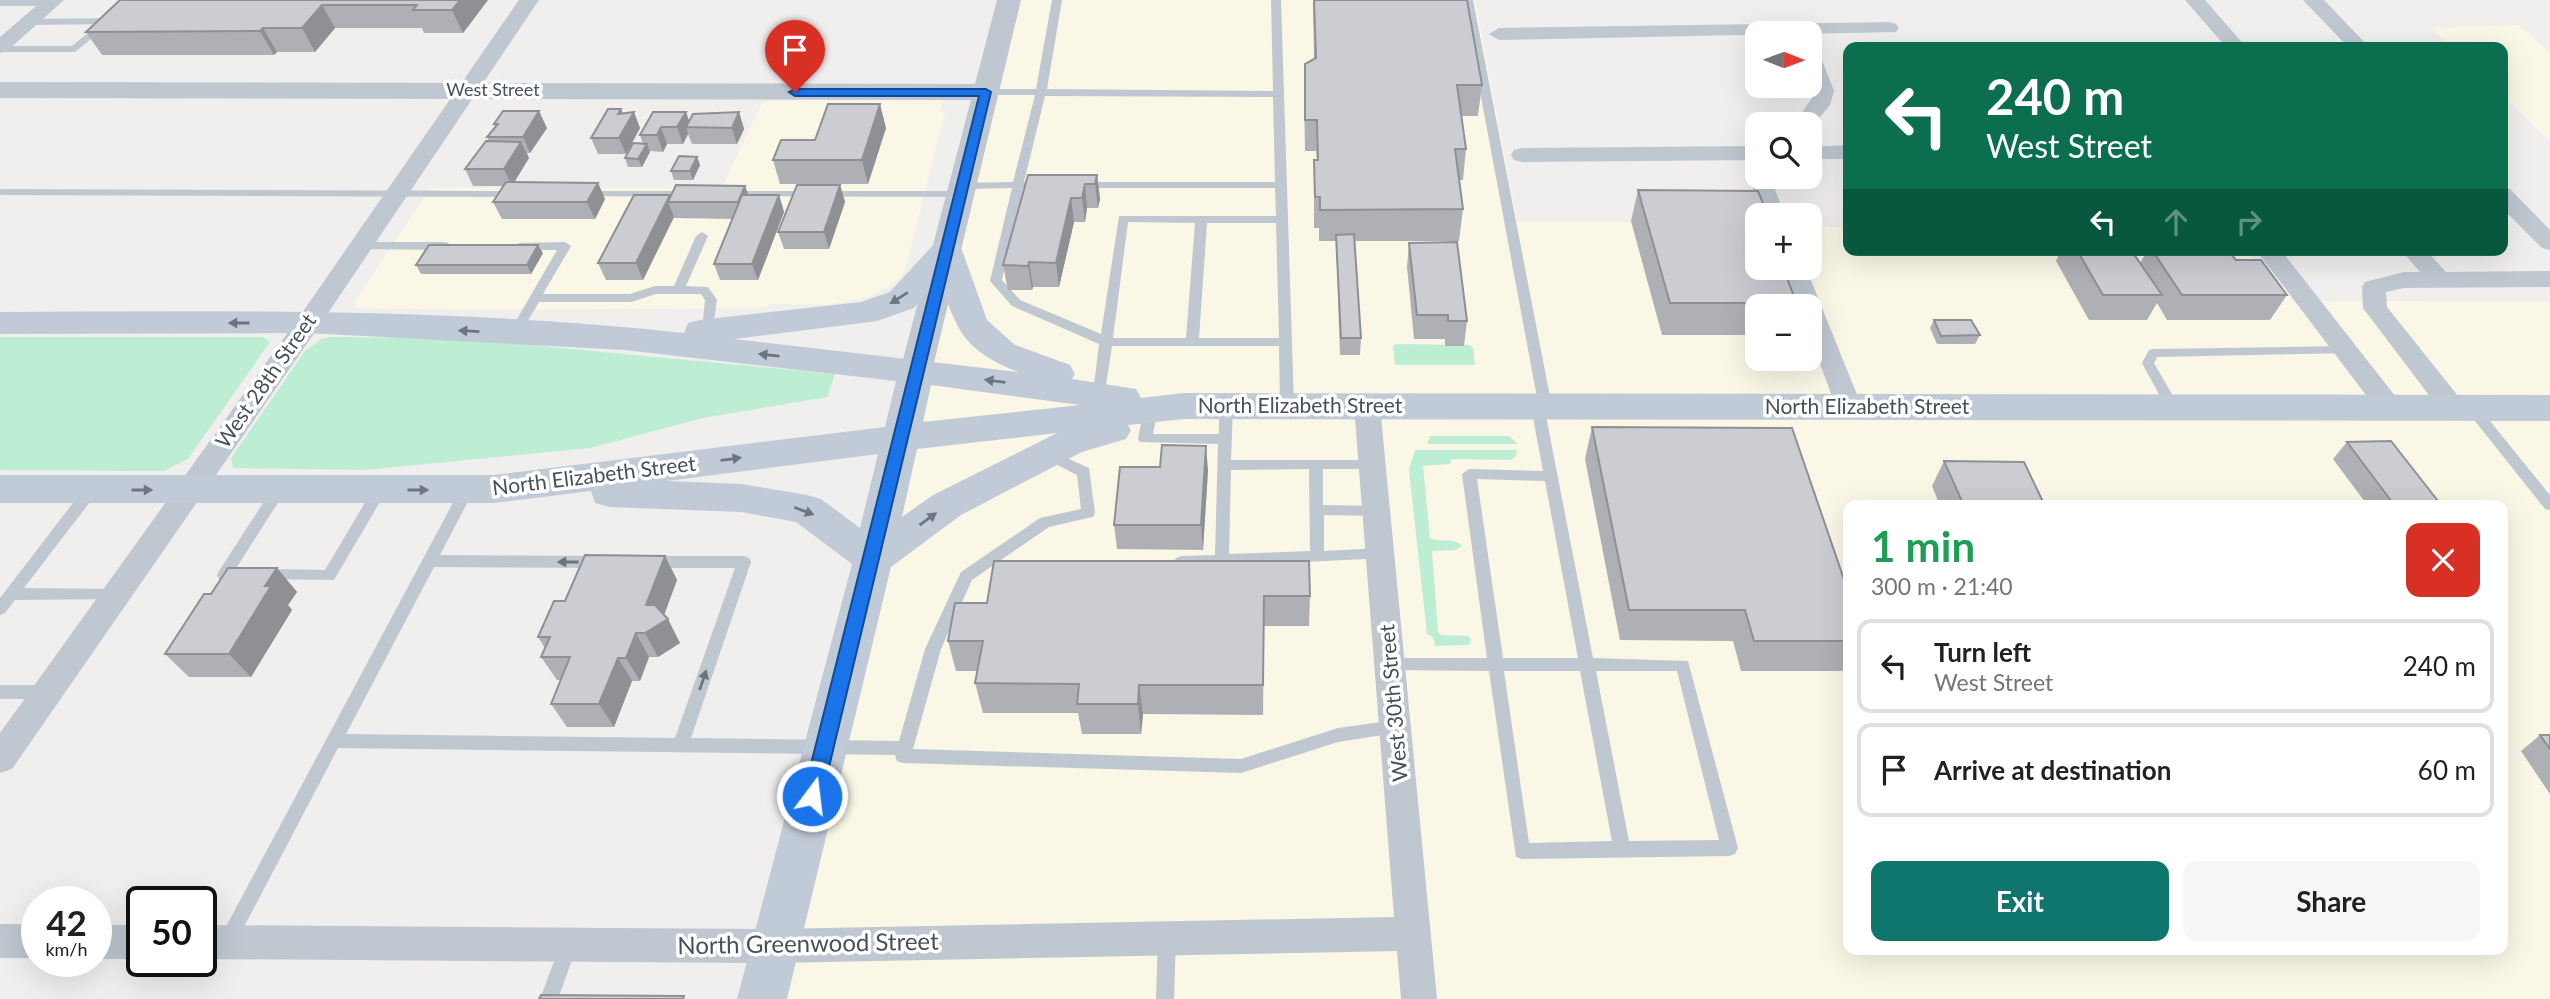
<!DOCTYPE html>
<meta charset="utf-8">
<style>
:root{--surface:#fff;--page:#f6f6f6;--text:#202124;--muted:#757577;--line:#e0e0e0;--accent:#0f766e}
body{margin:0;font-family:Lato,sans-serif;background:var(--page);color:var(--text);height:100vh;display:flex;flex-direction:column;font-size:26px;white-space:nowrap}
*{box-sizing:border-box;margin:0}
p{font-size:23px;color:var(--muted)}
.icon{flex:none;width:38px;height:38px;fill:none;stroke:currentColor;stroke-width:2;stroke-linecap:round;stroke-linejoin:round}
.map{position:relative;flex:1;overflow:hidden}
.details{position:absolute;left:1843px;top:500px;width:665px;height:455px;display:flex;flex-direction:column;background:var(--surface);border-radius:14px;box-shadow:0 7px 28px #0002}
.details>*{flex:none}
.banner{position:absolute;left:1843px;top:42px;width:665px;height:214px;border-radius:14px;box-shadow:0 7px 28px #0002;background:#0b6e4f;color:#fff;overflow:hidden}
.needle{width:46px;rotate:91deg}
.tools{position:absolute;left:1745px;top:21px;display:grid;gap:14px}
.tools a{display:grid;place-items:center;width:77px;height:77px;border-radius:14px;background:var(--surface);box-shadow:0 7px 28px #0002;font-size:35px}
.speed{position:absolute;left:21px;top:886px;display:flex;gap:14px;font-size:35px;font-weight:700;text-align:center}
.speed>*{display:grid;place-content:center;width:91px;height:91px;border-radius:50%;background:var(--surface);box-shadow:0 7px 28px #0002;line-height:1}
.speed small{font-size:18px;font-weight:400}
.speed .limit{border:4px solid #111;border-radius:10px;background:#fff;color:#111}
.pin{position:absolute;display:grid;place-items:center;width:60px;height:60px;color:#fff;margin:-72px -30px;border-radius:50% 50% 50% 0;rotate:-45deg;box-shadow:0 0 7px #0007}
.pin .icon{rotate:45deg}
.me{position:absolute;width:77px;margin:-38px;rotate:15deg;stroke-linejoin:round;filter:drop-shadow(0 0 5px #0008)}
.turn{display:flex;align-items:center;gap:24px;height:147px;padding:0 28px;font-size:32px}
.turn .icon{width:91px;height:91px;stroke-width:2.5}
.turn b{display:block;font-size:49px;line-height:60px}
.lanes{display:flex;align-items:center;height:66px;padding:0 28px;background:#0003;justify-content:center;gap:35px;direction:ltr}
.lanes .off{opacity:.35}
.round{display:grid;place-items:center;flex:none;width:74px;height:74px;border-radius:14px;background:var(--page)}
.head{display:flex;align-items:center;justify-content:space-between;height:119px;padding:0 28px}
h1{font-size:42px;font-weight:700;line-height:52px;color:#1e9e55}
.action{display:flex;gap:14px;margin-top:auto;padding:14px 28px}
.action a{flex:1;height:80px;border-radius:14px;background:var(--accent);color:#fff;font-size:28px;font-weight:700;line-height:80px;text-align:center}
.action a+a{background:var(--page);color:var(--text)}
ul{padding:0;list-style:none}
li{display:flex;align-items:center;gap:21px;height:94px;margin:0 14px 10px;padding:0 14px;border:4px solid var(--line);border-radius:14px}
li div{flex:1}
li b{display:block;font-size:26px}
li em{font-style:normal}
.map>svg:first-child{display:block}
.commercial{fill:#fbf7e7;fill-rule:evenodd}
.green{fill:#bdedd3}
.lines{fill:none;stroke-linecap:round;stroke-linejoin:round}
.service{fill:#bfc7d0;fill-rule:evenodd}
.minor{fill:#bfc7d0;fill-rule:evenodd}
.tertiary{fill:#bfc7d0;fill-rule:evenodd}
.secondary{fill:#c1cad7;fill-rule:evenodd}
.wall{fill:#afb0b5}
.shaded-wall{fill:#8e9094}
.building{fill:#cbcdd3;stroke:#8e9094;stroke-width:2}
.oneway{fill:#6c7580}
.oneway2{fill:#6b747e}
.route{fill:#1a73e8;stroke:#114b97;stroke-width:2}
.labels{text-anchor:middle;stroke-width:7;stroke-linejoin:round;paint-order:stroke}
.far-street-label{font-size:18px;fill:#47505b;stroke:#fff}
.street-label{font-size:21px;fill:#47505b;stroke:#fff}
.near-street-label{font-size:24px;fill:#47505b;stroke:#fff}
</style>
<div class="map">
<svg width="2550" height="999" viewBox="0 0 2550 999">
<rect width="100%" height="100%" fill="#f1eeee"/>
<g class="commercial">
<path d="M1009 0H1475L1517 222H1749L1757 268H1810V227H1848V250H2242L2308 301 2550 302V999H762ZM1757 306H1810V359H1757ZM1848 506H2502V950H1848Z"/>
<polygon points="2518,25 2550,53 2550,141 2503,96 2502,47 2451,47 2431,28"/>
<polygon points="943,100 940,111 945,112 906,267 901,277 891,285 868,297 829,305 770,304 765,308 474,310 357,308 355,302 430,188 722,188 763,101"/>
</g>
<g class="green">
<polygon points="0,337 263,337 270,342 188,459 164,471 0,470"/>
<polygon points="332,337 465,339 835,374 827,397 703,418 590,448 365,470 233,468 231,458 305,351 321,339"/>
<polygon points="1396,344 1469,345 1473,348 1475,365 1395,365 1393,346"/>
<polygon points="1430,436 1509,436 1518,444 1427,444"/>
<path d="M1415 450H1517L1516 456 1510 460 1452 459 1450 464 1423 466 1430 538C1440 544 1453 536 1462 546L1456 550 1432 551 1438 632 1441 635 1468 636 1471 640 1469 645 1435 646 1433 637 1427 634 1409 470Z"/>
</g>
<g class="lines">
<g class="service">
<polygon points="0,0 50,0 55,3 50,6 0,6"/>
<polygon points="140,0 150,0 133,17 113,24 29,25 24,22 29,19 112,18 127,13"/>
<path d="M1052 0H1062L1047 89 1273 91 1271 0H1281L1294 406 1292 409 1287 411 1280 406 1279 346H1112L1106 385 1100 389 1095 388 1094 385 1099 344 1012 306 990 281 1012 188 963 189 957 186 963 183 1013 182 1035 95H986L981 92 986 89H1036ZM1045 96 1273 97 1275 182H1080L1074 185 1080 188H1275L1276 216H1119L1101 334 1020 300 1002 280 1023 188 1031 185 1024 182ZM1128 222 1195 223 1186 338H1113ZM1207 223H1276L1279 338H1199Z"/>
<path d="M1463 0H1473L1552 407 1545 411 1593 658 1688 661 1738 848 1735 854 1729 856 1522 859 1516 857 1489 671 1390 670 1385 668 1382 664 1385 660 1390 658H1487L1462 474 1469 469 1543 471 1531 407 1538 403ZM1477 479 1545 481 1578 658H1503ZM1504 671H1580L1612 841 1529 843ZM1596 671H1677L1719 840 1629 841Z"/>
<polygon points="89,32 97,34 75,52 0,52 0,46 72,46"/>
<polygon points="0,189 516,191 522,194 516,197 0,195"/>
<polygon points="585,191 691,191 697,194 691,197 581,196 579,194"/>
<polygon points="729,191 960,191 966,194 960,197 725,196 723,194"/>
<polygon points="702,232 708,236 686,286 708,287 717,300 712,333 704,333 702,330 705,300 701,294 656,294 631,302 539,302 519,336 511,336 509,333 557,250 522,250 518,249 518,243 565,242 571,246 543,294 630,294 655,286 674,286 696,236"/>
<polygon points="360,242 446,242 452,246 446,250 356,249 356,243"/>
<polygon points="2346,346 2350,347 2352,350 2350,353 2157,357 2154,363 2180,408 2173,413 2168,411 2142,363 2149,350 2153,349"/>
<path d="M1226 401 1233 406 1231 460H1376L1378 464 1371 469H1323V505L1376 506 1381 507 1383 511 1381 515 1376 516 1324 515V551L1380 548 1385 550 1387 554 1385 558 1181 568 1176 566 1174 562 1176 558 1181 556 1215 555 1218 444 1140 442 1138 439 1142 418 1149 413 1154 415 1156 418 1153 434H1219V406ZM1309 469 1310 551 1229 554 1231 470Z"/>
<polygon points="2472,403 2477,405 2550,495 2550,510 2545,509 2467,411 2465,408 2467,405"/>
<polygon points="1047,449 1089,468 1095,513 1093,517 1088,518 1049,527 972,580 941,649 913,749 1241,759 1338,728 1396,720 1402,722 1404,727 1402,732 1338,742 1241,773 903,763 897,761 895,755 338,748 234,946 228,949 222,946 219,940 222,934 462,486 467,485 474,490 440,555 600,556 605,558 607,562 605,566 600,568 434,567 346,734 675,738 735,568 648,568 643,566 641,562 643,558 648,556 744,556 749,558 751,562 691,738 899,741 925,649 961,572 1040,518 1081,509 1077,475 1042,457 1040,454 1042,451"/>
<polygon points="91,485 98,490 96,494 24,588 114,589 119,591 121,595 119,599 15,600 5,613 0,615 0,598 86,486"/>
<polygon points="279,485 286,490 235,570 240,575 238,579 219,579 217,575 219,571 274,486"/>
<polygon points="380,485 387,490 334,580 262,579 260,575 262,571 267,569 325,570 375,486"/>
<polygon points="0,685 46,685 52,687 54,692 52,697 46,699 0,699"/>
<polygon points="1167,930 1173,933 1176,939 1174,999 1156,999 1158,939 1161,933"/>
<polygon points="568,937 574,940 577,946 558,999 540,999 562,940"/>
</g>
<g class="minor">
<polygon points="43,0 64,0 7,51 0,53 0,37"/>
<polygon points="519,0 539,0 322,322 12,769 0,773 0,733 304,310"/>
<polygon points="2185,0 2205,0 2246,47 2226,47"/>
<polygon points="2303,0 2324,0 2369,47 2348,47"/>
<polygon points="1889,22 1896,24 1899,28 1896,32 1499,40 1489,34 1499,28"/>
<polygon points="1810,49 1817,51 1820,55 1834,91 1830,105 1810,129 1810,124 1794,124 1812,98"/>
<polygon points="1848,145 1848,159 1810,159 1810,147"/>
<polygon points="1757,146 1757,160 1522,162 1514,160 1511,155 1514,150 1522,148"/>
<polygon points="1757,171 1757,177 1770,177 1785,215 1763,215 1748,177"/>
<polygon points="2502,187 2510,189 2550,230 2550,250 2542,248 2502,208"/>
<polygon points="2256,250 2281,250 2399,401 2403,408 2399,415 2390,417 2381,415"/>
<polygon points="2401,250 2426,250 2446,272 2550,271 2550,287 2404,288 2386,292 2387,307 2462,401 2466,408 2462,415 2453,417 2444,415 2363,308 2362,287 2365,282 2404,272 2420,272"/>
<polygon points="1782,268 1806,268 1862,407 1858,414 1849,416 1840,414 1836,407 1810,337 1810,306 1797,306"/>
<polygon points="1367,397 1376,399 1380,406 1437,999 1401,999 1397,951 774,963 201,959 201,925 774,929 1394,917 1354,406 1358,399"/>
<rect x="0" y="924" width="37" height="34"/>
<rect x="96" y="925" width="46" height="34"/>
</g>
<polygon class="tertiary" points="997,0 1021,0 932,371 927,379 916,382 905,379 900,371 971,100 0,98 0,82 975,84"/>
<path class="secondary" d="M946 240 957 243 962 250 987 320 1015 345 1070 365 1075 374 1072 379 1136 389 1141 398 1184 393 2550 395V421L1184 419 1128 425 1131 430 1126 439 1082 452 961 515 891 567 787 999H737L852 564 796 522 741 512 609 507 595 503 591 491 493 503H0V475H493L885 427 896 381 625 350 307 333 0 334V312C228 311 458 308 684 333L688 323 700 320 861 302 890 292 935 243ZM939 278C957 331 963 350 1018 372L734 339 877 321 914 308ZM931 385 1080 405 923 422ZM1057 433 933 495 902 517 917 449ZM878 454 860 528 821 499 807 495 741 484 667 481Z"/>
</g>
<g class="wall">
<polygon points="120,0 488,0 463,33 424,33 422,28 335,28 315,52 277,52 274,55 102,55 86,32"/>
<polygon points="1313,0 1467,0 1482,85 1478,116 1461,116 1466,149 1463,180 1459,180 1463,209 1459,241 1355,241 1361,338 1360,355 1340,355 1336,241 1319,241 1319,228 1314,228 1314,160 1317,160 1316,151 1305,151 1304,94 1305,64 1314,59"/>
<polygon points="621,109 622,113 640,128 626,154 598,154 591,138"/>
<polygon points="686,112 689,121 739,112 744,129 737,144 692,144 688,134 683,144 667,144 663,152 650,151 642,167 628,167 625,158 643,144 640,135"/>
<polygon points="494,124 547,128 530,153 527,153 529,158 514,182 598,183 605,199 595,219 502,219 493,202 503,186 473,186 465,169 489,141 487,137 495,127"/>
<polygon points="886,128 868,184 780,184 773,160 815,140"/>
<polygon points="697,157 700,165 693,180 674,180 671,171"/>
<polygon points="1028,175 1097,175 1100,199 1098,208 1087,208 1085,222 1074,222 1059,287 1033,287 1032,290 1008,290 1003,265"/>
<polygon points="840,185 845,202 829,249 784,249 778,232"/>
<polygon points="745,186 748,195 779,195 784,212 758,280 720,280 714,264 733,219 675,218 674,217 643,280 606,280 598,263 671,197"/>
<polygon points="1638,190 1757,215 1795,299 1793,306 1757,306 1757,331 1756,335 1662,335 1631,221"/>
<polygon points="1409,243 1467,321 1464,346 1445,346 1445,339 1414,339 1407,267"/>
<polygon points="2061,250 2131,250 2140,263 2148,250 2228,250 2236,260 2287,295 2270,320 2167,320 2157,303 2147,320 2089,320 2056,261"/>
<polygon points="543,253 531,274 421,274 416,265"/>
<polygon points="1934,320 1980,335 1975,344 1937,344 1930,328"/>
<polygon points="1592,427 1848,591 1848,671 1741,671 1733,641 1620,640 1585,459"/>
<polygon points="2347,442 2438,501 2433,506 2368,506 2333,459"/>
<polygon points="1944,461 2045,506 1940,506 1932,486"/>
<polygon points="1208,470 1203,550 1117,549 1114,525"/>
<polygon points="665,556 677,580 664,615 680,643 658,657 649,657 640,681 632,681 614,727 567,727 551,704 561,680 557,680 541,657 545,648 538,637 565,601"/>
<polygon points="994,561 1310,596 1309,626 1264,626 1263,715 1143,714 1141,734 1082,734 1078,713 983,713 975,683 977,671 956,671 948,641 987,603"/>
<polygon points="277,568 297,592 288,605 292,610 251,677 189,677 165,654 211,594"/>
<polygon points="2540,735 2550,735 2550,794 2521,751"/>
</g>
<g class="shaded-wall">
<polygon points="460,0 488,0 463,33 452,10"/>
<polygon points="322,5 335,28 315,52 302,28"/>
<polygon points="263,28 277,52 274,55 260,31"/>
<polygon points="880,104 886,128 868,184 862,160"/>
<polygon points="621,109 627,124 634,112 640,128 626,154 619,138 618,114"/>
<polygon points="539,111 547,128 530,153 523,137"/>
<polygon points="686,112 691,127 686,127 688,134 683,144 677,127"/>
<polygon points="739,112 744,129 737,144 732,128"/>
<polygon points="661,127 667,144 663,152 657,135"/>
<polygon points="521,142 529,158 512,186 504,169"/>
<polygon points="647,144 650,152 642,167 638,159"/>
<polygon points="697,157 700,165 693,180 690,171"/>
<polygon points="1097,175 1100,199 1098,208 1095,184"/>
<polygon points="598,183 605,199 595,219 587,202"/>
<polygon points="1085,184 1087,208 1085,222 1082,198"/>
<polygon points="840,185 845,202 829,249 824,232"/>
<polygon points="745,186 751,202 743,219 738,202"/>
<polygon points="670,195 672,202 668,202 674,217 643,280 636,263"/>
<polygon points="779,195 784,212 758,280 752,264"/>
<polygon points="1071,198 1074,222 1059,287 1056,263"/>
<polygon points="538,245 543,253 531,274 527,265"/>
<polygon points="1029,262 1033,287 1032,290 1028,266"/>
<polygon points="1206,446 1208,470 1203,550 1201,525"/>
<polygon points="665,556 677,580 661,623 668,619 680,643 658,657 645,633 646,605"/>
<polygon points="277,568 297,592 288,605 292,610 251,677 229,654 265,586"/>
<polygon points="636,633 649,657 640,681 626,658"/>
<polygon points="618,658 632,681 614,727 599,704"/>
<polygon points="1139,685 1143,714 1141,734 1138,704"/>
</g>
<g class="building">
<polygon points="120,0 460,0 452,10 413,10 417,5 322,5 302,28 263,28 260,31 86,32"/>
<polygon points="1314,0 1467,0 1482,85 1457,85 1466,149 1455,149 1463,209 1320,210 1320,197 1315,197 1314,160 1318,160 1317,120 1305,120 1305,64 1316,58"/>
<polygon points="828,104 880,104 862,160 773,160 781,140 815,140"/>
<polygon points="608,109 621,109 618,114 634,112 619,138 591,138"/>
<polygon points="503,111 539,111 523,137 487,137 498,124 494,124"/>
<polygon points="653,112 686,112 677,127 661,127 657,135 640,135"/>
<polygon points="739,112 732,128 686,127 693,114"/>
<polygon points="486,141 521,142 504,169 465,169"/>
<polygon points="633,143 647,144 638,159 625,158"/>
<polygon points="679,156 697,157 690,171 671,171"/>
<polygon points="1028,175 1097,175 1095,184 1085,184 1082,198 1071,198 1056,263 1029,262 1028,266 1003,265"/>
<polygon points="506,182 598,183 587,202 493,202"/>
<polygon points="676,185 745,186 738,202 668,202"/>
<polygon points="797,185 840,185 824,232 778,232"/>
<polygon points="1638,190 1758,191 1768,215 1757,215 1757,268 1783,268 1795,299 1765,299 1766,303 1670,303"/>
<polygon points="634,195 670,195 636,263 598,263"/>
<polygon points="742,195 779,195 752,264 714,264"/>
<polygon points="1354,234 1361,338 1341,338 1336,235"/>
<polygon points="1457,242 1467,321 1448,321 1448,315 1417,315 1409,243"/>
<polygon points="429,245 538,245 527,265 416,265"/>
<polygon points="2077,250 2131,250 2162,295 2103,295"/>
<polygon points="2152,250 2228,250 2236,260 2261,260 2287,295 2182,295"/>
<polygon points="1934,320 1971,320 1980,335 1941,336"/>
<polygon points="1592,427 1792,428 1848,591 1848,641 1754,641 1745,610 1629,610"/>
<polygon points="2391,441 2438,501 2392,502 2347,442"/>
<polygon points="1162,445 1206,446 1201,525 1114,525 1120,467 1160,467"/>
<polygon points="1944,461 2024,462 2045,506 1964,506"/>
<polygon points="585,555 665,556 646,605 655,605 668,619 645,633 636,633 626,658 618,658 599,704 551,704 570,657 541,657 550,637 538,637 554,601 565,601"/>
<polygon points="994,561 1309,561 1310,596 1264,596 1263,685 1139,685 1138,704 1077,704 1079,684 975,683 983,641 948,641 955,603 987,603"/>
<polygon points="228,568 277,568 265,586 271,586 229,654 165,654 204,594 211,594"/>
<polygon points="2540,735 2550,735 2550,749"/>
<polygon points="541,995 684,996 683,999 539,999"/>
</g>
<defs><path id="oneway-solid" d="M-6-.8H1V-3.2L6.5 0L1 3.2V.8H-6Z" transform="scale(1.75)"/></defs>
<g class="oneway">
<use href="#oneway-solid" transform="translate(899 298) rotate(148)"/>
<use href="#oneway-solid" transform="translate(239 323) rotate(180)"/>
<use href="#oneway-solid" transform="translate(469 331) rotate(-177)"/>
<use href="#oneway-solid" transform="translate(769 355) rotate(-174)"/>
<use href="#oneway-solid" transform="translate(995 381) rotate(-173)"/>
<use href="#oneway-solid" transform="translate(731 459) rotate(-7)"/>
<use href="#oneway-solid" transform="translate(142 490)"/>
<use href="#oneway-solid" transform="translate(418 490)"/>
<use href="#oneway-solid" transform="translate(804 511) rotate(21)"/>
<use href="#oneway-solid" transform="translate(928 519) rotate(-36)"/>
</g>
<g class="oneway2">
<use href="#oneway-solid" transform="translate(568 562) rotate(-180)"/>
<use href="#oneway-solid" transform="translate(703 680) rotate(-71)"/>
</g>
<polygon class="route" points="986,89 991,92 822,796 819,801 812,804 805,801 803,796 979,96 795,96 789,92 795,89"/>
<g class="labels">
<g class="far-street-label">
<text x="493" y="96">West Street</text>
</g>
<g class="street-label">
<text transform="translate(266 381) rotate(-55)" y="7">West 28th Street</text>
<text x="1300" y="413">North Elizabeth Street</text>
<text x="1867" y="414">North Elizabeth Street</text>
<text transform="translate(594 476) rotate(-7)" y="7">North Elizabeth Street</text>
<text transform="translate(1394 703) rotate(-95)" y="7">West 30th Street</text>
</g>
<g class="near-street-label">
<text transform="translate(808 944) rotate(-1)" y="8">North Greenwood Street</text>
</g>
</g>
</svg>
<div class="tools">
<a><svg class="needle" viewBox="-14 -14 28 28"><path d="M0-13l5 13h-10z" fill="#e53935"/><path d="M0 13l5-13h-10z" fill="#757577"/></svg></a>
<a><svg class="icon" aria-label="search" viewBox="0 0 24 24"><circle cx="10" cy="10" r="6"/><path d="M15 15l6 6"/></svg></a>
<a>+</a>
<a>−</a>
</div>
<div class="speed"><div>42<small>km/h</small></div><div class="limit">50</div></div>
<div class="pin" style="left:795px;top:92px;background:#d93025"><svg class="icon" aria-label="arrive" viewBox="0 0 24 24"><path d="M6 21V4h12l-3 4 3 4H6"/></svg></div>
<svg class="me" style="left:812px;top:796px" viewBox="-20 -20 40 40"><circle r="17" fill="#1a73e8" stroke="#fff" stroke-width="3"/><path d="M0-11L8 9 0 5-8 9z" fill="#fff"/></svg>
<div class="banner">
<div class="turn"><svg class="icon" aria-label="left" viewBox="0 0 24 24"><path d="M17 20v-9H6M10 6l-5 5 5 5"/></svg><div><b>240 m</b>West Street</div></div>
<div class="lanes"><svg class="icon" aria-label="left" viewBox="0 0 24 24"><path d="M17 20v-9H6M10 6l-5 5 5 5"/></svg><svg class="icon off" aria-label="ahead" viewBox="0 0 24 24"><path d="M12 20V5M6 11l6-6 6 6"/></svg><svg class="icon off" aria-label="right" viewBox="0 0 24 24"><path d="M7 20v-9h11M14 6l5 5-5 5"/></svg></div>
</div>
<section class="details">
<div class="head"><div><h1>1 min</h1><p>300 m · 21:40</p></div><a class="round" style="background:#d93025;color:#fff"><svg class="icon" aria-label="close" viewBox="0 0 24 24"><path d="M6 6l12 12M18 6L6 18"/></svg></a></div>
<ul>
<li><svg class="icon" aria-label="left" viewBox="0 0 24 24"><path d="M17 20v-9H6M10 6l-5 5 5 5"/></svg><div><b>Turn left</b><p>West Street</p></div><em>240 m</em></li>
<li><svg class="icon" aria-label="arrive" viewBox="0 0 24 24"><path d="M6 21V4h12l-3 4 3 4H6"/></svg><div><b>Arrive at destination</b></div><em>60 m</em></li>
</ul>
<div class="action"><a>Exit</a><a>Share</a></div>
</section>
</div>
